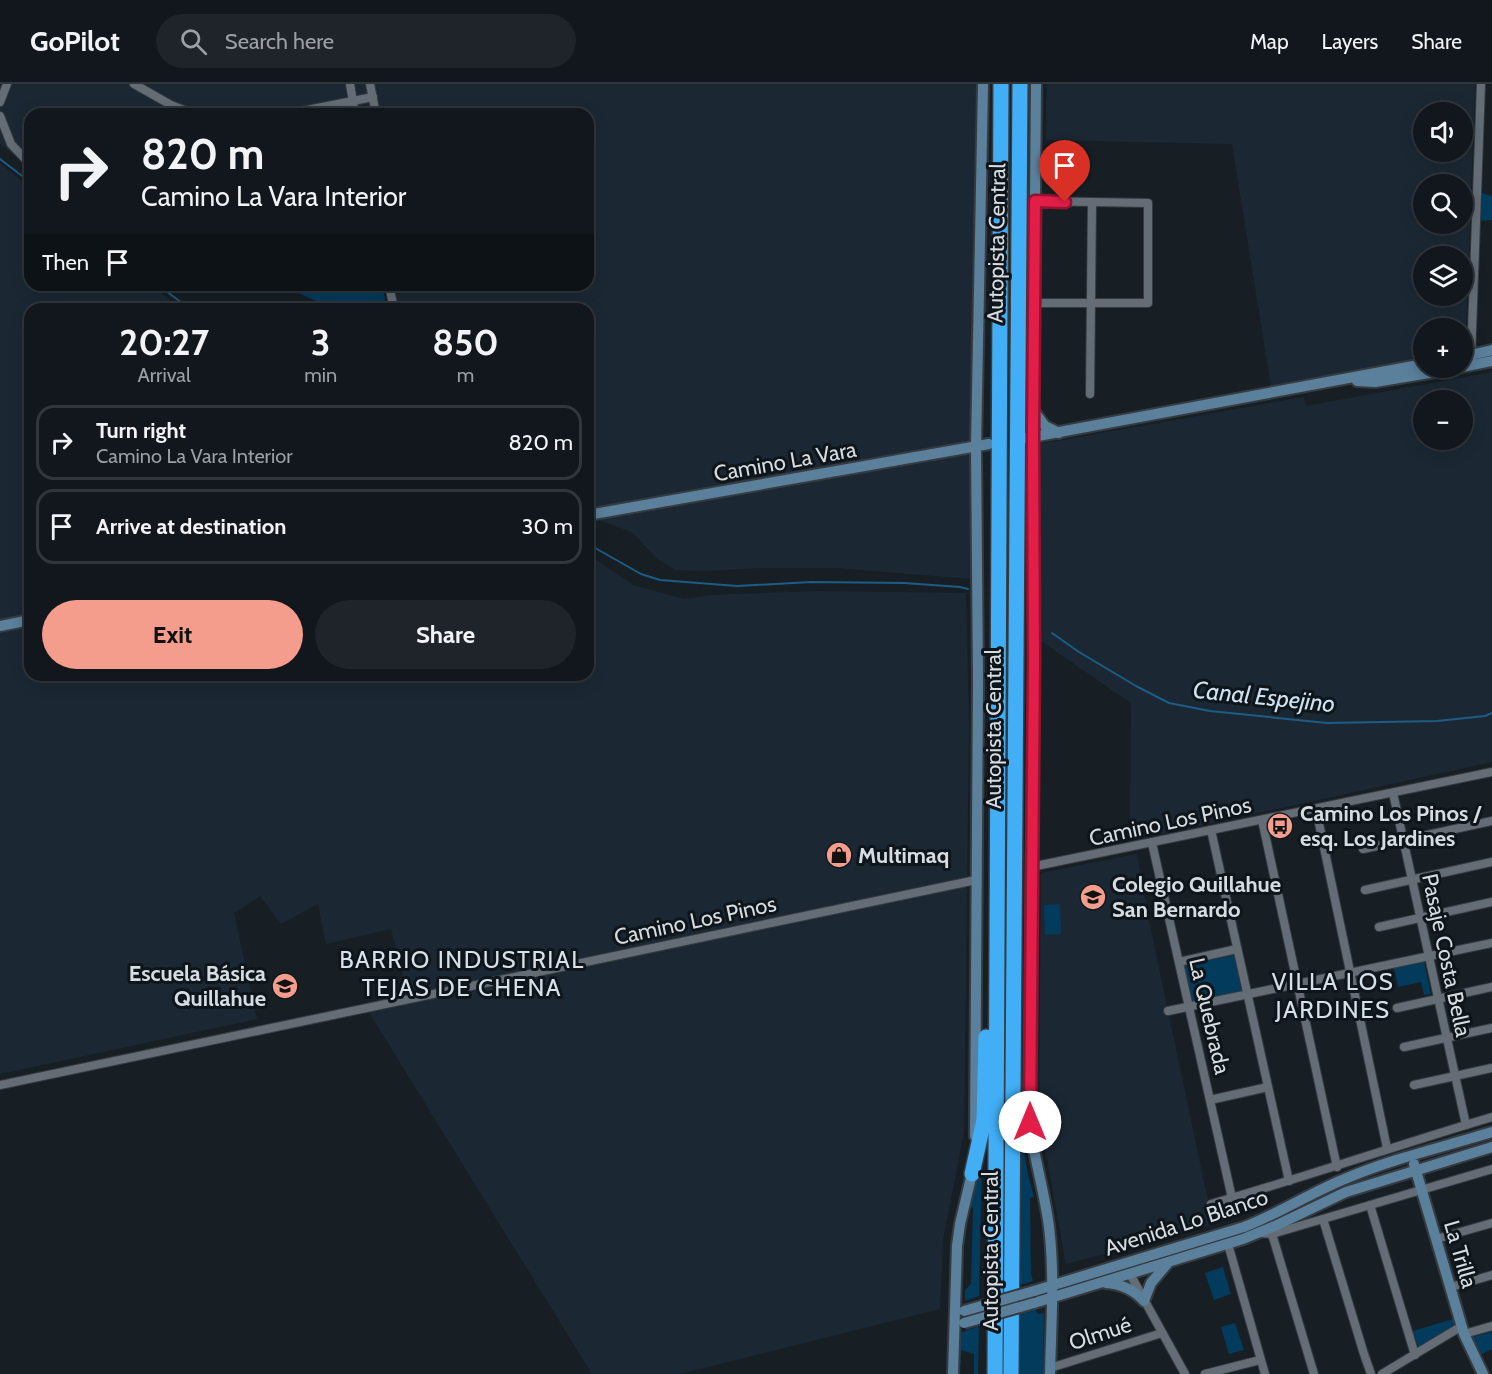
<!DOCTYPE html>
<meta charset="utf-8">
<style>
:root{--surface:#11171c;--page:#1e2429;--text:#f1f3f6;--muted:#9c9fa3;--line:#30363b;--accent:#f49d8c}
body{margin:0;font-family:Cabin,sans-serif;background:var(--page);color:var(--text);height:100vh;display:flex;flex-direction:column;font-size:22px;white-space:nowrap}
*{box-sizing:border-box;margin:0}
p{font-size:20px;color:var(--muted)}
.icon{flex:none;width:33px;height:33px;fill:none;stroke:currentColor;stroke-width:2;stroke-linecap:round;stroke-linejoin:round}
.map{position:relative;flex:1;overflow:hidden}
.panel{position:absolute;left:24px;top:219px;width:570px;height:378px;display:flex;flex-direction:column;background:var(--surface);border-radius:18px;box-shadow:0 3px 15px #0003,0 0 0 2px var(--line)}
.panel>*{flex:none}
.top-card{position:absolute;left:24px;top:24px;width:570px;height:183px;border-radius:18px;box-shadow:0 3px 15px #0003,0 0 0 2px var(--line);background:#11171c;color:var(--text);overflow:hidden}
.buttons{position:absolute;left:1413px;top:18px;display:grid;gap:12px}
.buttons a{display:grid;place-items:center;width:60px;height:60px;border-radius:50%;background:var(--surface);box-shadow:0 3px 15px #0003,0 0 0 2px var(--line);font-size:30px}
.pin{position:absolute;display:grid;place-items:center;width:51px;height:51px;color:#fff;margin:-62px -26px;border-radius:50% 50% 50% 0;rotate:-45deg;box-shadow:0 0 6px #0007}
.pin .icon{rotate:45deg}
.me{position:absolute;width:66px;margin:-33px;rotate:0deg;stroke-linejoin:round;filter:drop-shadow(0 0 4px #0008)}
.turn{display:flex;align-items:center;gap:21px;height:126px;padding:0 18px;font-size:27px}
.turn .icon{width:78px;height:78px;stroke-width:2.5}
.turn b{display:block;font-size:42px;line-height:51px}
.then{display:flex;align-items:center;height:57px;padding:0 18px;background:#0003;gap:12px;font-size:22px}
.eta{display:flex;justify-content:space-evenly;align-items:center;height:102px;text-align:center}
.eta b{font-size:36px;font-weight:800;line-height:42px}
.cta{display:flex;gap:12px;margin-top:auto;padding:12px 18px}
.cta a{flex:1;height:69px;border-radius:36px;background:var(--accent);color:#111;font-size:24px;font-weight:800;line-height:69px;text-align:center}
.cta a+a{background:var(--page);color:var(--text)}
ul{padding:0;list-style:none}
li{display:flex;align-items:center;gap:18px;height:75px;margin:0 12px 9px;padding:0 6px;border:3px solid var(--line);border-radius:18px}
li div{flex:1}
li b{display:block;font-size:22px}
li em{font-style:normal}
header{display:flex;align-items:center;gap:36px;box-sizing:border-box;height:84px;padding:0 30px;background:var(--surface);border-bottom:2px solid var(--line)}
header strong{font-size:28px}
nav{display:flex;gap:33px;margin-inline-start:auto;font-size:21px}
.search{width:420px;height:54px;background:var(--page);display:flex;align-items:center;gap:15px;box-sizing:border-box;padding:0 21px;border-radius:33px;color:var(--muted);font-size:22px}
.map>svg:first-child{display:block}
.built{fill:#1b2833;fill-rule:evenodd}
.green{fill:#033b5c;fill-rule:evenodd}
.lines{fill:none;stroke-linecap:round;stroke-linejoin:round}
.stream{stroke:#1c5c85;stroke-width:2}
.street-casing{stroke:#363b40;stroke-width:10}
.secondary-casing{stroke:#363b40;stroke-width:14}
.highway-casing{stroke:#363b40;stroke-width:18}
.street{stroke:#646d75;stroke-width:8}
.secondary{stroke:#5a809c;stroke-width:10}
.highway{stroke:#41aef6;stroke-width:15}
.secondary-bridge-casing{stroke:#363b40;stroke-width:14;stroke-linecap:butt}
.secondary-bridge{stroke:#5a809c;stroke-width:10}
.route-casing{stroke:#92132f;stroke-width:15}
.route{stroke:#e11d48;stroke-width:10}
.labels{text-anchor:middle;stroke-width:6;stroke-linejoin:round;paint-order:stroke}
.street-label{font-size:22px;fill:#d7dce0;stroke:#0e151b}
.poi-label{font-size:22px;font-weight:bold;fill:#d7dce0;stroke:#0e151b;text-anchor:start}
.water-label{font-size:24px;font-style:italic;fill:#d0e3f2;stroke:#0e151b}
.neighbourhood-label{font-size:24px;letter-spacing:1.5px;fill:#d6e1ea;stroke:#0e151b}
</style>
<header>
<strong>GoPilot</strong>
<div class="search"><svg class="icon" aria-label="search" viewBox="0 0 24 24"><circle cx="10" cy="10" r="6"/><path d="M15 15l6 6"/></svg>Search here</div>
<nav><a>Map</a><a>Layers</a><a>Share</a></nav>
</header>
<div class="map">
<svg width="1492" height="1290" viewBox="0 0 1492 1290">
<rect width="100%" height="100%" fill="#171f25"/>
<g class="built">
<polygon points="0,0 976,0 972,495 837,484 761,484 706,487 676,486 657,475 632,448 604,438 588,435 588,225 389,225 384,201 588,201 588,30 30,30 30,84 0,60"/>
<path d="M1047 0H1475L1465 270H1463L1462 244H1424L1423 276 1271 302 1232 60 1046 56ZM1424 28H1462V68H1424ZM1424 100H1462V140H1424ZM1424 172H1462V212H1424Z"/>
<polygon points="0,79 30,104 30,201 151,201 181,225 30,225 30,591 588,591 588,470 633,501 684,515 712,511 817,507 966,509 969,641 964,1048 943,1156 940,1225 680,1290 592,1290 364,920 407,908 391,845 326,860 318,820 281,840 260,812 234,829 257,935 0,990"/>
<path d="M1492 288V678L1130 757 1131 619 1038 555 1039 360 1304 313 1306 322ZM1424 316H1462V356H1424Z"/>
<polygon points="1137,770 1149,837 1213,1141 1066,1180 1039,1031 1041,789"/>
</g>
<g class="green">
<polygon points="1482,109 1492,112 1492,136 1480,137"/>
<polygon points="280,201 382,201 387,225 334,225"/>
<polygon points="1060,820 1061,850 1045,851 1044,821"/>
<polygon points="1234,871 1242,908 1191,919 1183,882"/>
<polygon points="1424,878 1431,910 1424,911 1421,898 1398,903 1394,884"/>
<polygon points="1016,1050 1021,1050 1028,1091 1034,1113 1030,1114 1031,1191 1033,1197 1016,1202"/>
<polygon points="982,1078 979,1212 965,1217 965,1206 971,1200 973,1124 969,1121 970,1106"/>
<polygon points="1223,1183 1231,1210 1214,1216 1205,1189"/>
<polygon points="1035,1226 1039,1230 1044,1229 1043,1290 1015,1290 1015,1232"/>
<polygon points="1453,1235 1455,1245 1419,1266 1413,1247"/>
<polygon points="1235,1239 1244,1266 1229,1270 1221,1243"/>
<path d="M979 1242 978 1290H956L959 1249ZM961 1266 974 1270V1290H960Z"/>
<polygon points="1492,1248 1492,1265 1480,1271 1472,1253"/>
</g>
<g class="lines">
<g class="stream">
<polyline points="0,75 30,98"/>
<polyline points="158,201 190,225"/>
<polyline points="588,460 641,490 660,496 737,502 811,498 904,499 960,503 968,505"/>
<polyline points="1052,549 1079,568 1136,602 1169,619 1210,627 1327,639 1437,637 1485,632 1492,629"/>
</g>
<g class="street-casing">
<g id="street">
<polyline points="134,0 171,21 194,30"/>
<polyline points="350,0 355,30"/>
<polyline points="370,0 376,30"/>
<polyline points="0,18 7,0"/>
<polyline points="287,30 373,13"/>
<polyline points="0,32 11,60 30,80"/>
<polyline points="389,201 394,225"/>
<polyline points="1034,219 1148,219 1148,119 1035,117"/>
<polyline points="1471,274 1481,0"/>
<polyline points="1090,310 1092,118"/>
<polyline points="1393,709 1466,1041"/>
<polyline points="1316,725 1387,1064"/>
<polyline points="1262,736 1337,1083"/>
<polyline points="1211,746 1289,1097"/>
<polyline points="1152,759 1232,1114"/>
<polyline points="1363,765 1492,737"/>
<polyline points="1031,783 1492,688"/>
<polyline points="1365,806 1492,778"/>
<polyline points="1379,843 1492,818"/>
<polyline points="1179,878 1237,865"/>
<polyline points="1397,924 1492,903"/>
<polyline points="1168,927 1492,859"/>
<polyline points="1404,963 1492,944"/>
<polyline points="0,1001 976,796"/>
<polyline points="1414,1001 1492,984"/>
<polyline points="1210,1016 1268,1003"/>
<path d="M1211 1120C1305 1093 1398 1061 1492 1033"/>
<polyline points="1370,1121 1415,1271"/>
<polyline points="1323,1135 1364,1270 1371,1290"/>
<polyline points="1260,1149 1272,1150 1492,1085"/>
<polyline points="1272,1150 1314,1290"/>
<polyline points="1436,1155 1492,1139"/>
<polyline points="1228,1160 1265,1290"/>
<polyline points="1130,1190 1185,1290"/>
<polyline points="1451,1203 1492,1191"/>
<polyline points="1464,1250 1492,1242"/>
<polyline points="1050,1284 1162,1249"/>
<polyline points="1205,1290 1260,1276"/>
<polyline points="1382,1290 1462,1242"/>
</g>
</g>
<g class="secondary-casing">
<g id="secondary">
<path d="M1036 0 1033 353 1034 577 1029 1022C1030 1064 1044 1102 1049 1143 1055 1192 1051 1242 1050 1290"/>
<polyline points="1462,273 1492,266"/>
<polyline points="1462,283 1492,277"/>
<polyline points="1357,297 1375,298 1459,284"/>
<polyline points="1033,326 1045,342 1059,349"/>
<polyline points="1027,354 1424,280"/>
<polyline points="588,431 989,360"/>
<polyline points="0,542 30,536"/>
<polyline points="975,1052 978,598 976,362 983,0"/>
<polyline points="1414,1080 1464,1250 1483,1290"/>
<path d="M1106 1199C1122 1200 1134 1206 1144 1217"/>
<path d="M1034 1207 1244 1143C1280 1129 1312 1108 1347 1094 1394 1074 1444 1063 1492 1048"/>
<polyline points="1144,1217 1151,1199 1167,1180"/>
<polyline points="1034,1219 1243,1155 1277,1141 1346,1108 1492,1063"/>
<polyline points="953,1290 957,1162 960,1140 973,1085"/>
</g>
</g>
<g class="highway-casing">
<g id="highway">
<polyline points="972,1090 984,1036 986,953"/>
<polyline points="995,1290 1001,0"/>
<polyline points="1011,1290 1020,0"/>
</g>
</g>
<use href="#street" class="street"/>
<use href="#secondary" class="secondary"/>
<use href="#highway" class="highway"/>
<g class="secondary-bridge-casing">
<g id="secondary-bridge">
<polyline points="964,1227 1034,1207"/>
<polyline points="964,1239 1034,1219"/>
</g>
</g>
<use href="#secondary-bridge" class="secondary-bridge"/>
</g>
<g class="lines">
<g class="route-casing">
<polyline id="route" points="1030,1038 1034,577 1033,353 1035,117 1065,118"/>
</g>
<use href="#route" class="route"/>
</g>
<defs>
<g id="bus-disc" transform="scale(1.35)"><circle r="9.5" fill="#f49d8c" stroke="#0e151b"/><path d="M-5-6H5V4H4V6H2V4H-2V6H-4V4H-5ZM-3.5-4V0h7V-4ZM-3.5 1.2v1.5H-2V1.2ZM2 1.2v1.5H3.5V1.2Z" fill="#111"/></g>
<g id="shop-disc" transform="scale(1.35)"><circle r="9.5" fill="#f49d8c" stroke="#0e151b"/><path d="M-5-2.5h2.3a2.7 3.5 0 0 1 5.4 0H5L5.5 6h-11ZM-1.5-2.5h3a1.5 2.3 0 0 0-3 0Z" fill="#111"/></g>
<g id="school-disc" transform="scale(1.35)"><circle r="9.5" fill="#f49d8c" stroke="#0e151b"/><path d="M0-5L7-2L0 1L-7-2ZM-4 1L0 2.5L4 1V4Q0 6-4 4Z" fill="#111"/></g>
</defs>
<g fill-rule="evenodd">
<use href="#bus-disc" x="1280" y="742"/>
<use href="#shop-disc" x="839" y="771"/>
<use href="#school-disc" x="1093" y="813"/>
<use href="#school-disc" x="285" y="902"/>
</g>
<g class="labels">
<g class="street-label">
<text transform="translate(996 159) rotate(-89)" y="8">Autopista Central</text>
<text transform="translate(785 377) rotate(-10)" y="8">Camino La Vara</text>
<text transform="translate(993 645) rotate(-90)" y="8">Autopista Central</text>
<text transform="translate(1170 737) rotate(-12)" y="8">Camino Los Pinos</text>
<text transform="translate(695 836) rotate(-12)" y="8">Camino Los Pinos</text>
<text transform="translate(1447 871) rotate(78)" y="8">Pasaje Costa Bella</text>
<text transform="translate(1210 932) rotate(77)" y="8">La Quebrada</text>
<text transform="translate(1186 1138) rotate(-18)" y="8">Avenida Lo Blanco</text>
<text transform="translate(990 1167) rotate(-90)" y="8">Autopista Central</text>
<text transform="translate(1461 1170) rotate(74)" y="8">La Trilla</text>
<text transform="translate(1100 1249) rotate(-18)" y="8">Olmué</text>
</g>
<g class="poi-label">
<text x="1300" y="737">Camino Los Pinos /<tspan x="1300" dy="25">esq. Los Jardines</tspan></text>
<text x="858" y="779">Multimaq</text>
<text x="1112" y="808">Colegio Quillahue<tspan x="1112" dy="25">San Bernardo</tspan></text>
<text x="266" y="897" text-anchor="end">Escuela Básica<tspan x="266" dy="25">Quillahue</tspan></text>
</g>
<g class="water-label">
<text transform="translate(1264 613) rotate(6)" y="8">Canal Espejino</text>
</g>
<g class="neighbourhood-label">
<text x="462" y="884">BARRIO INDUSTRIAL<tspan x="462" dy="28">TEJAS DE CHENA</tspan></text>
<text x="1333" y="906">VILLA LOS<tspan x="1333" dy="28">JARDINES</tspan></text>
</g>
</g>
</svg>
<div class="buttons">
<a><svg class="icon" aria-label="sound" viewBox="0 0 24 24"><path d="M4 9h4l5-4v14l-5-4H4zM17 9q2 3 0 6"/></svg></a>
<a><svg class="icon" aria-label="search" viewBox="0 0 24 24"><circle cx="10" cy="10" r="6"/><path d="M15 15l6 6"/></svg></a>
<a><svg class="icon" aria-label="layers" viewBox="0 0 24 24"><path d="M12 4l9 5-9 5-9-5zM3 14l9 5 9-5"/></svg></a>
<a>+</a>
<a>−</a>
</div>
<div class="pin" style="left:1065px;top:118px;background:#d93025"><svg class="icon" aria-label="arrive" viewBox="0 0 24 24"><path d="M6 21V4h12l-3 4 3 4H6"/></svg></div>
<svg class="me" style="left:1030px;top:1038px" viewBox="-20 -20 40 40"><circle r="19" fill="#fff"/><path d="M0-13L10 11 0 6-10 11z" fill="#e11d48"/></svg>
<div class="top-card">
<div class="turn"><svg class="icon" aria-label="right" viewBox="0 0 24 24"><path d="M7 20v-9h11M14 6l5 5-5 5"/></svg><div><b>820 m</b>Camino La Vara Interior</div></div>
<div class="then">Then<svg class="icon" aria-label="arrive" viewBox="0 0 24 24"><path d="M6 21V4h12l-3 4 3 4H6"/></svg></div>
</div>
<section class="panel">
<div class="eta">
<div><b>20:27</b><p>Arrival</p></div>
<div><b>3</b><p>min</p></div>
<div><b>850</b><p>m</p></div>
</div>
<ul>
<li><svg class="icon" aria-label="right" viewBox="0 0 24 24"><path d="M7 20v-9h11M14 6l5 5-5 5"/></svg><div><b>Turn right</b><p>Camino La Vara Interior</p></div><em>820 m</em></li>
<li><svg class="icon" aria-label="arrive" viewBox="0 0 24 24"><path d="M6 21V4h12l-3 4 3 4H6"/></svg><div><b>Arrive at destination</b></div><em>30 m</em></li>
</ul>
<div class="cta"><a>Exit</a><a>Share</a></div>
</section>
</div>
